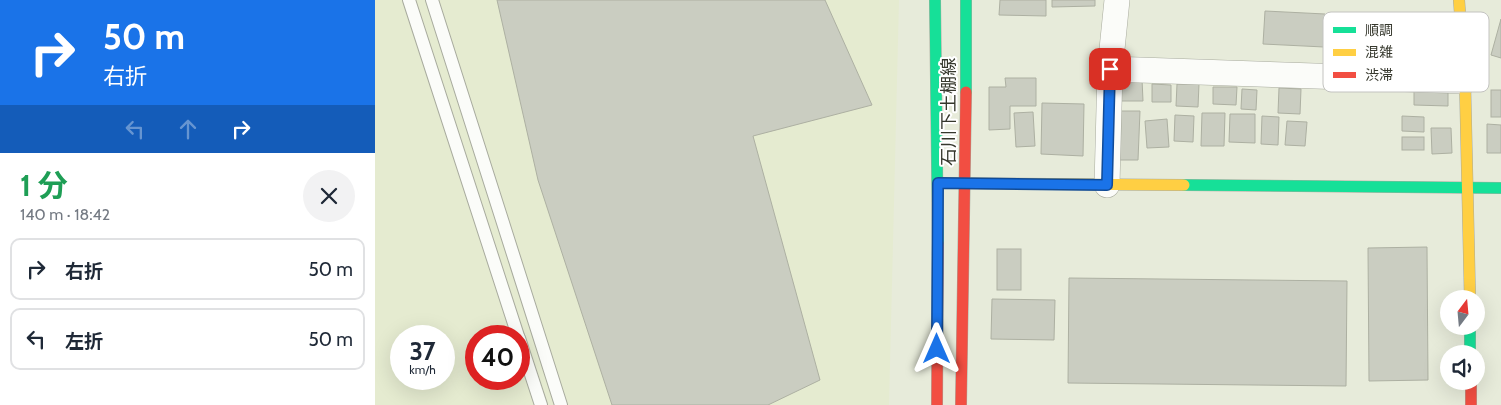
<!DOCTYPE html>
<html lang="ja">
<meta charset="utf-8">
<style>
:root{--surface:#fff;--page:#f2f2f3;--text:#1f2937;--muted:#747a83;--line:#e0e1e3}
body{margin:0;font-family:Cabin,"Noto Sans JP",sans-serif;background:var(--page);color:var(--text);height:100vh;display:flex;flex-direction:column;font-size:19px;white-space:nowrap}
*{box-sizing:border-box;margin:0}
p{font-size:16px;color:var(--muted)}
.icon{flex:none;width:28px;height:28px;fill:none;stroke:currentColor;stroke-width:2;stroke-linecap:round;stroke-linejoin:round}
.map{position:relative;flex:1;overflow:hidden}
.drawer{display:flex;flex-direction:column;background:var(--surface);width:375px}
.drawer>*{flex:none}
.guide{background:#1a73e8;color:#fff;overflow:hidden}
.needle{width:32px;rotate:16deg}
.fabs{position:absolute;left:1065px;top:290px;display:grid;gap:10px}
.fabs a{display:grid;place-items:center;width:45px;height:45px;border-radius:50%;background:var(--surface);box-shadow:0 5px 20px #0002;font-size:25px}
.speed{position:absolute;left:15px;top:325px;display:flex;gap:10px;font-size:25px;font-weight:700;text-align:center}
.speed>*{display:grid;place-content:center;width:65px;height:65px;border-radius:50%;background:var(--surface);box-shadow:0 5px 20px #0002;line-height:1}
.speed small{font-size:12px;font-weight:400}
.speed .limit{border:8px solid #d22;background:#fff;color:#111}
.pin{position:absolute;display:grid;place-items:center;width:42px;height:42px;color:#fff;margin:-21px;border-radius:10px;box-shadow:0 2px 8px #0006}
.me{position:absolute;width:55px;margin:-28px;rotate:0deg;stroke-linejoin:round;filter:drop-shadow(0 0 4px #0008)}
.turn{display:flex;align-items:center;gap:18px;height:105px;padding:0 20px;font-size:22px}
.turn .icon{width:65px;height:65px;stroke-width:2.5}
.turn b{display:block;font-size:35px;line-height:42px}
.lanes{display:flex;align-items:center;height:48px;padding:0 20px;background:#0003;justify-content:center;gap:25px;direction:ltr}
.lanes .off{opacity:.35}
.round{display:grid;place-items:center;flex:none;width:52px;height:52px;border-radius:26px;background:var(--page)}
.headline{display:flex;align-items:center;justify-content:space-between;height:85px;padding:0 20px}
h1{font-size:30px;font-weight:700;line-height:38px;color:#1e9e55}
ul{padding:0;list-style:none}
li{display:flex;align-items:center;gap:15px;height:62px;margin:0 10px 8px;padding:0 10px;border:2px solid var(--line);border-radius:10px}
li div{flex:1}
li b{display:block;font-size:19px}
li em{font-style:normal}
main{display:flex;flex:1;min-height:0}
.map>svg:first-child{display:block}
.built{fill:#e5ebd0;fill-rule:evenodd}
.building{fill:#cacdc1;stroke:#adb0a2}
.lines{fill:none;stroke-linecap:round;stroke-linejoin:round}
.lane-casing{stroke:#a8ab9e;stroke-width:14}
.street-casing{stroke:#a8ab9e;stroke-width:26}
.fast-casing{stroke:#a8ab9e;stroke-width:12}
.slow-casing{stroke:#a8ab9e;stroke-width:12}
.jam-casing{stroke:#a8ab9e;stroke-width:12}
.lane{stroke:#fbfcf9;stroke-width:12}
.street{stroke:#fbfcf9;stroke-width:25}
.fast{stroke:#16e098;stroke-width:11}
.slow{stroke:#ffcf43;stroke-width:11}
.jam{stroke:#f24e42;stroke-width:11}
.route-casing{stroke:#114b97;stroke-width:12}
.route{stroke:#1a73e8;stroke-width:9}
.labels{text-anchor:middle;stroke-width:4;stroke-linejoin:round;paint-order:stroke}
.street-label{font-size:18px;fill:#36382d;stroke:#fff}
.key{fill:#fff;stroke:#c3c3c0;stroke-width:1}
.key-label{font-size:14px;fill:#36382d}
</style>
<main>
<section class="drawer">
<div class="guide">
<div class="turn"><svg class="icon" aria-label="right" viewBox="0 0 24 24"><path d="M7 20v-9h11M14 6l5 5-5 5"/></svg><div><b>50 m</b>右折</div></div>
<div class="lanes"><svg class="icon off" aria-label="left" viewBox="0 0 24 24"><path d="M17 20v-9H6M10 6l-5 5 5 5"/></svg><svg class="icon off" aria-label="ahead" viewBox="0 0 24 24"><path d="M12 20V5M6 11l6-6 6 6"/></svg><svg class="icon" aria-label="right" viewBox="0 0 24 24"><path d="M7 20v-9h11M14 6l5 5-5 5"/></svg></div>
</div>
<div class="headline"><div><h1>1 分</h1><p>140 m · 18:42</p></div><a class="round"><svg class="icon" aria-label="close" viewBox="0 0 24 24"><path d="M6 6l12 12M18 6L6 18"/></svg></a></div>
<ul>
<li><svg class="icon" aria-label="right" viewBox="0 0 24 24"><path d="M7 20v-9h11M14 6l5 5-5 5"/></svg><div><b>右折</b></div><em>50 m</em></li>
<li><svg class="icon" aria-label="left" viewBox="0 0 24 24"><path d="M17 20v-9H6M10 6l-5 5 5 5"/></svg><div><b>左折</b></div><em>50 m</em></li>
</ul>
</section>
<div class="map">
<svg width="1126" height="405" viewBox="0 0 1126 405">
<rect width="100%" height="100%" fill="#e7ebda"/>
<path class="built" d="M0 0H524L514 405H0ZM26 336H69V379H26ZM101 336H144V379H101Z"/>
<g class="building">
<polygon points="122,0 450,0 497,105 378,136 445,380 393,405 237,405 163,180"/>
<polygon points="625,0 671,0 671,16 624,15"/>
<polygon points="677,0 720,0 720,6 677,7"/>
<polygon points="890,11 950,14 949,47 888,44"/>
<polygon points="1126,19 1126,58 1116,55"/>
<polygon points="630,78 661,78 661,106 635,106 635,129 614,130 614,87 631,87"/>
<polygon points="744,79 767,79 768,101 744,101"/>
<polygon points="777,84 796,85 796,102 777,102"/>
<polygon points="802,84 824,84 823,107 801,106"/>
<polygon points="838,87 862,87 861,105 838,104"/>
<polygon points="904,88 926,89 925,114 903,113"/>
<polygon points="867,89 882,90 881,110 866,109"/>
<polygon points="1039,89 1073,90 1073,106 1039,105"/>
<rect x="1116" y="90" width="10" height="27"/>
<polygon points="667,103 709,104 708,156 666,154"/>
<polygon points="746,111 765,111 763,160 745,160"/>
<polygon points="658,112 660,146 641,147 639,113"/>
<polygon points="827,113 850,113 849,146 826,146"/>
<polygon points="855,114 880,114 880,143 854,142"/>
<polygon points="800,115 819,116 818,142 799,141"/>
<polygon points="887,116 904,117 903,145 886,144"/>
<polygon points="1027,116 1049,117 1049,132 1027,131"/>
<polygon points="792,119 794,147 772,148 770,121"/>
<polygon points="912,121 932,122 930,146 910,145"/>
<polygon points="1112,124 1126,125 1126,153 1112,153"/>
<polygon points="1056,128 1076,128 1077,153 1057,154"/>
<rect x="1027" y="137" width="22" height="13"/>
<polygon points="1052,247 1053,380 994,381 993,248"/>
<rect x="622" y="249" width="24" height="41"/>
<polygon points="694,278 972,281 971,386 693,383"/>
<polygon points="617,299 680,300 679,340 616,339"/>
</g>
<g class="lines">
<g class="lane-casing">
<g id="lane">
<polyline points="34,0 143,336"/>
<polyline points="57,0 186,405"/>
<polyline points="144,338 166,405"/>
</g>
</g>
<g class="street-casing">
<g id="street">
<polyline points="735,69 1090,81"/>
<polyline points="732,185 735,69 742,0"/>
</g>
</g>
<g class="fast-casing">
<g id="fast">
<polyline points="560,0 563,243"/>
<polyline points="591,0 591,92"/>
<polyline points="809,185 1126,188"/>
<polyline points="1095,326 1095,354"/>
</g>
</g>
<g class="slow-casing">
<g id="slow">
<polyline points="1084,0 1090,81 1095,299"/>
<polyline points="563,183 809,185"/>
</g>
</g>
<g class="jam-casing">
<g id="jam">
<polyline points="1096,381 1096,405"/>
<polyline points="562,405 563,243"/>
<polyline points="586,405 591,92"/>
</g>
</g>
<use href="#lane" class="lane"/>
<use href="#street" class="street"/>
<use href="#fast" class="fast"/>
<use href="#slow" class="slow"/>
<use href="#jam" class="jam"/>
</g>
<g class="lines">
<g class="route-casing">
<polyline id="route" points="562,349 563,183 732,185 735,69"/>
</g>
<use href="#route" class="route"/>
</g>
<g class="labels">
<g class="street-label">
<text transform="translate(574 112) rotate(-90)" y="6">石川下土棚線</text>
</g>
</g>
<rect x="948" y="12" width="166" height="80" rx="8" class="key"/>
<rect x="958" y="27" width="23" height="6" fill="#16e098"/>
<rect x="958" y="49" width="23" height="7" fill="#ffcf43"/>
<rect x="958" y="72" width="23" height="6" fill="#f24e42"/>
<g class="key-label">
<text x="990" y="35">順調</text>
<text x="990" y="57">混雑</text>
<text x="990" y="80">渋滞</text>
</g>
</svg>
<div class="fabs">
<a><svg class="needle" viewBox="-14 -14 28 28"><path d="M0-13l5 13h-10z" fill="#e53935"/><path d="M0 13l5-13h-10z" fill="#747a83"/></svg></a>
<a><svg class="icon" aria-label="sound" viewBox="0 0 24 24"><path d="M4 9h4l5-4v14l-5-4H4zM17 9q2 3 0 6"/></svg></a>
</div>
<div class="speed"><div>37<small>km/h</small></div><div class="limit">40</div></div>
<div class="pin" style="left:735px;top:69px;background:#d93025"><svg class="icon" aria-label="arrive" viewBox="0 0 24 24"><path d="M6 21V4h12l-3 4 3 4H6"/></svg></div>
<svg class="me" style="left:562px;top:349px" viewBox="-20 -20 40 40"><path d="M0-17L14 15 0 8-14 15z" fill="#1a73e8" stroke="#fff" stroke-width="4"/></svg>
</div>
</main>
